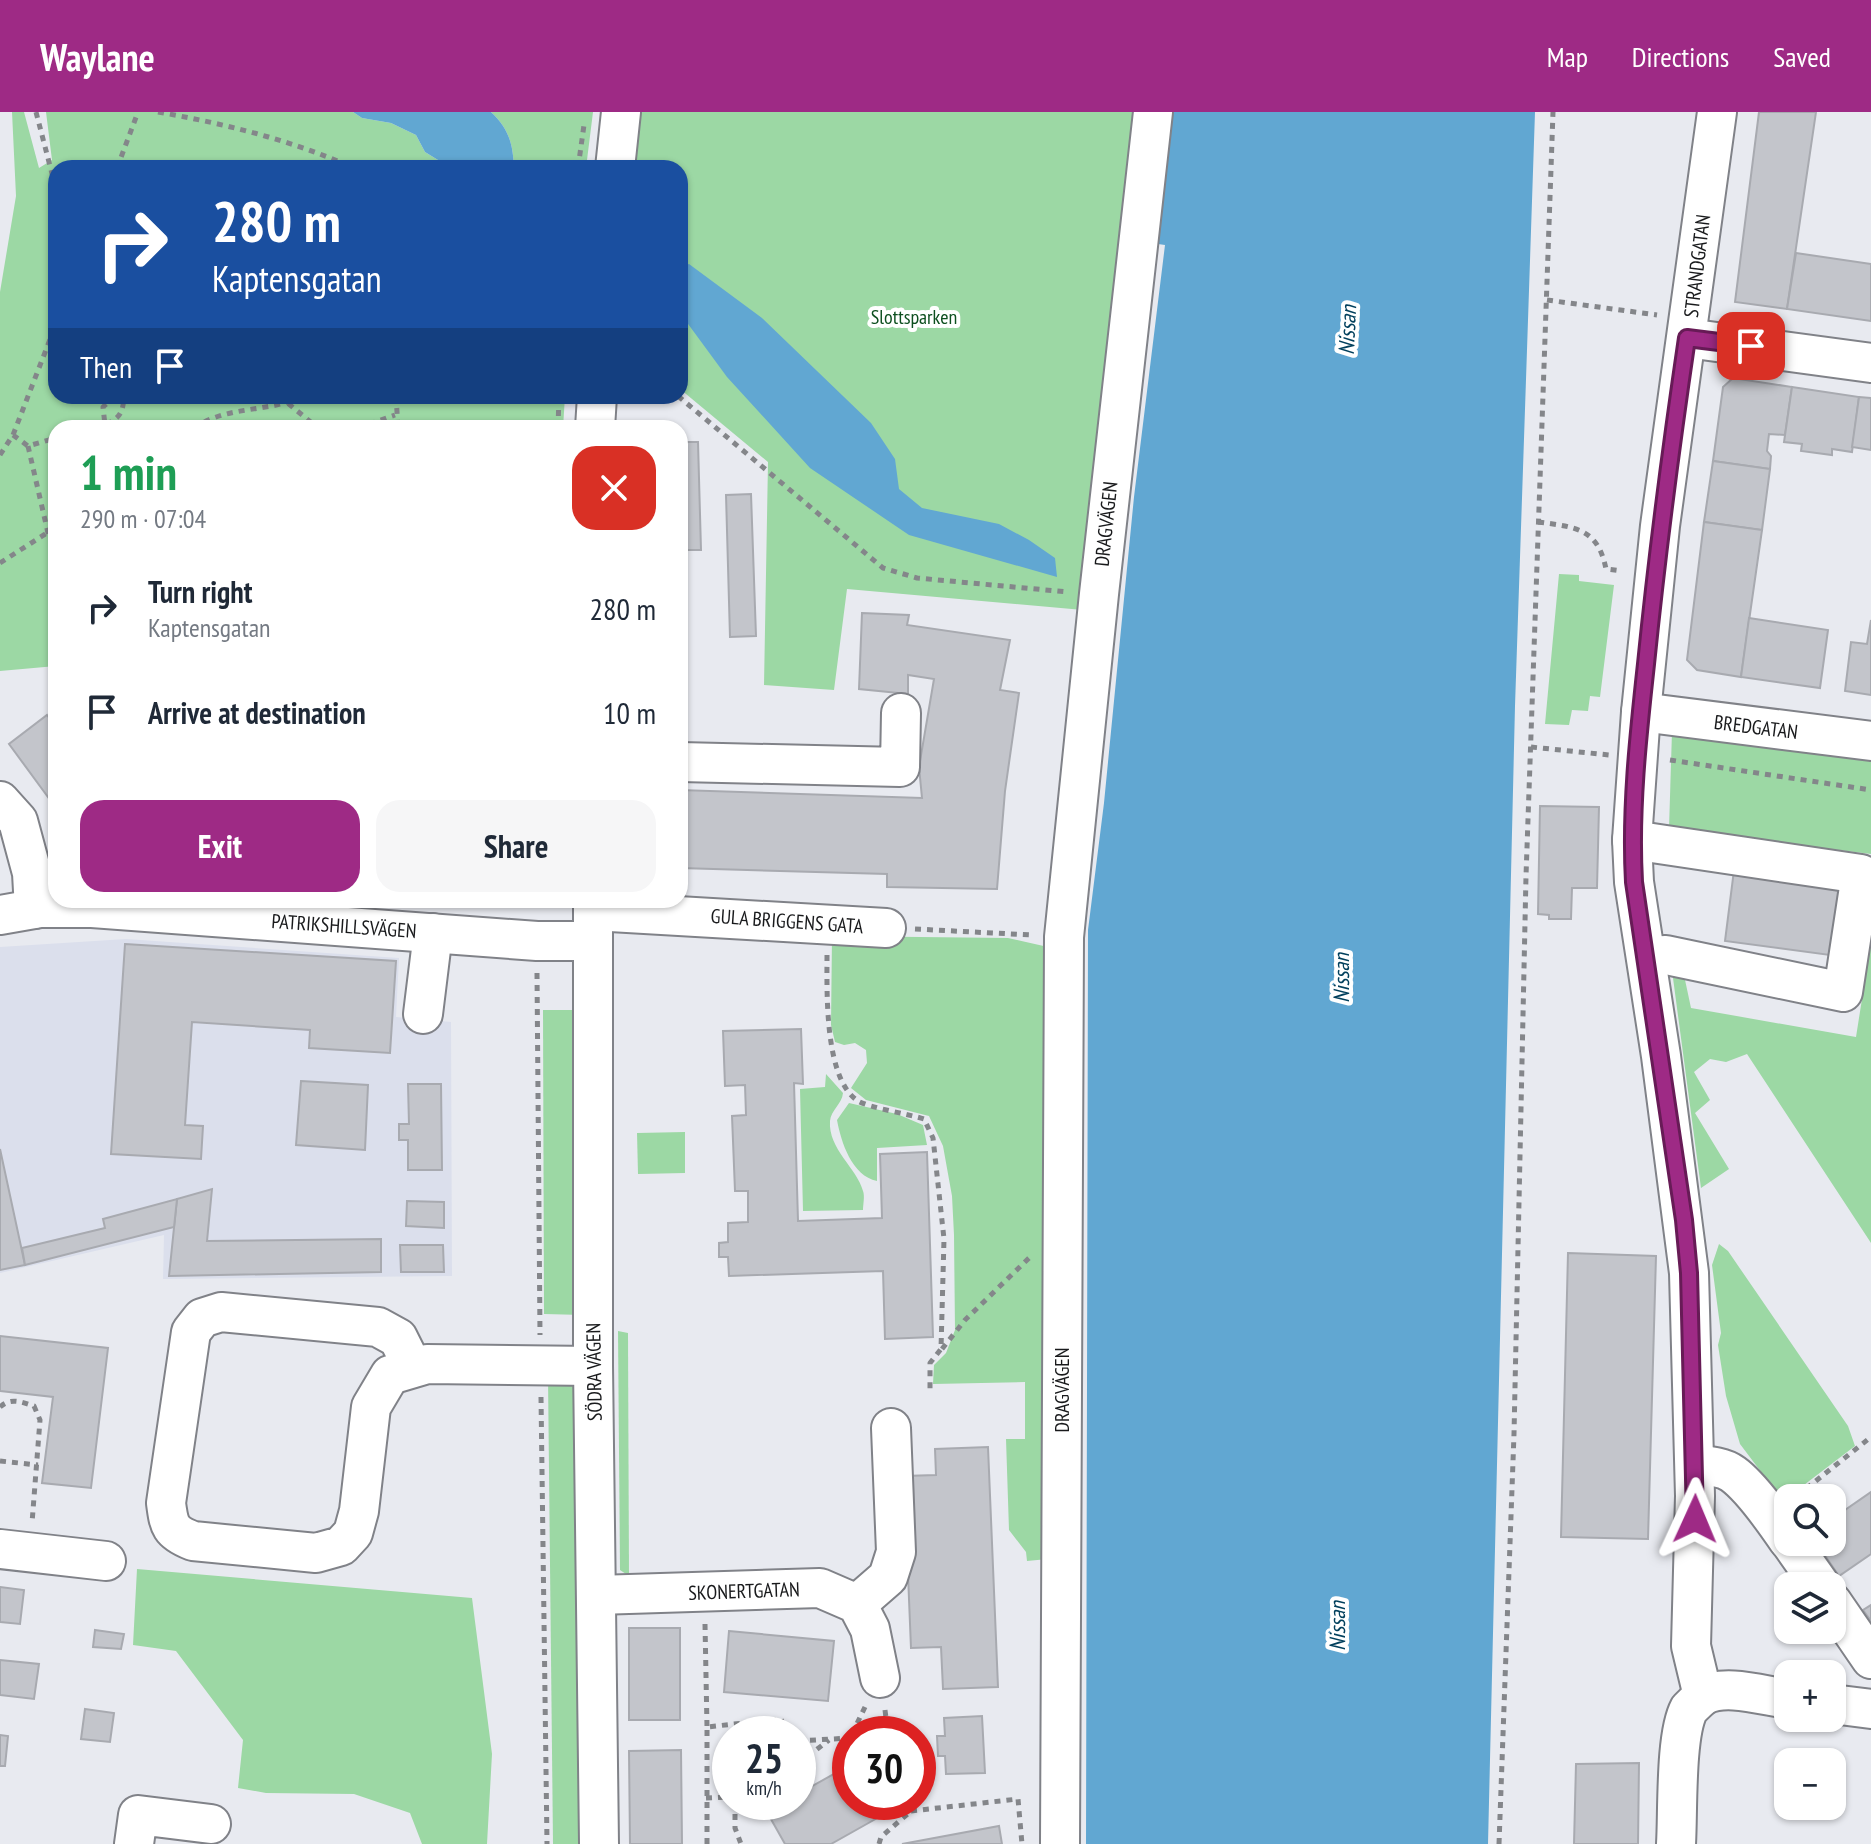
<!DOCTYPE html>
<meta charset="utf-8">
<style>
:root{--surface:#fff;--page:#f6f6f7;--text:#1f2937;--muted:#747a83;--accent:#9e2a85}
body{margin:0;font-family:"PT Sans Narrow",sans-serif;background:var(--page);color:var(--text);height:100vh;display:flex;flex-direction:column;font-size:30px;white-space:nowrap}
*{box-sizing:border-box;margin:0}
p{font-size:26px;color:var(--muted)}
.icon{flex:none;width:44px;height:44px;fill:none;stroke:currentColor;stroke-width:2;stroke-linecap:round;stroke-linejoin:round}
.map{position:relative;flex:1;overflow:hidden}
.drawer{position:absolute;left:48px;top:308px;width:640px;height:488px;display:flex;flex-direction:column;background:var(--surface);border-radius:24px;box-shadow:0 2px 6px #0004}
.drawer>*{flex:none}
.guide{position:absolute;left:48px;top:48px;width:640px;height:244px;border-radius:24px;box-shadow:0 2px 6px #0004;background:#1a4fa0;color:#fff;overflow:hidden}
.controls{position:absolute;left:1774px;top:1372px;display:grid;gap:16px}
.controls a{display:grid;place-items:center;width:72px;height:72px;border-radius:16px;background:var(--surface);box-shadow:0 2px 6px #0004;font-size:40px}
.speed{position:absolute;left:712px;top:1604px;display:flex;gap:16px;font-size:40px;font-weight:700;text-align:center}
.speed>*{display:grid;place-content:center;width:104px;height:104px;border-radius:50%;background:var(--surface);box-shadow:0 2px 6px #0004;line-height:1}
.speed small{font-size:20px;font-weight:400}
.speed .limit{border:12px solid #d22;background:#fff;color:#111}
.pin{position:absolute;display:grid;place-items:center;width:68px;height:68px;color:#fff;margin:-34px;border-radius:16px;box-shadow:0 4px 12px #0006}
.me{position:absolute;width:88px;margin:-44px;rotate:1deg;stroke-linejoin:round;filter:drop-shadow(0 0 6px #0008)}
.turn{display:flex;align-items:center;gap:28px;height:168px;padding:0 32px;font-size:36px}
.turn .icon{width:104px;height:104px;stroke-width:2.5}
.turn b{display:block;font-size:56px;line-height:68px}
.then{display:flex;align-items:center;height:76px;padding:0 32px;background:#0003;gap:16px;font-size:30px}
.round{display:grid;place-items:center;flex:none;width:84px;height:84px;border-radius:24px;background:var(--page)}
.headline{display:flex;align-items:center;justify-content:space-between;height:136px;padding:0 32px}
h1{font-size:48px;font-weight:700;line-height:60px;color:#1e9e55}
.primary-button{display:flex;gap:16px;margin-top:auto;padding:16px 32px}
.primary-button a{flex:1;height:92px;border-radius:24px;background:var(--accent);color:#fff;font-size:32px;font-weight:700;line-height:92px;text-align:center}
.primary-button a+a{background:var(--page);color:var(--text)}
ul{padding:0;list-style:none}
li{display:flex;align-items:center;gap:24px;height:104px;padding:0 32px}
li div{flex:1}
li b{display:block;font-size:30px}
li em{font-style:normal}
header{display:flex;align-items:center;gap:48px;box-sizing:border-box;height:112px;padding:0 40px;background:var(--accent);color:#fff}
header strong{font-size:38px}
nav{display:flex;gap:44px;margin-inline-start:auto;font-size:28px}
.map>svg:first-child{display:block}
.built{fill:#dbdfec}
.green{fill:#9cd8a4}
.water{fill:#61a7d2}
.building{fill:#c3c5cb;stroke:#a8aab0;stroke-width:2}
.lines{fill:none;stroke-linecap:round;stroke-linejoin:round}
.minor-casing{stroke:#808288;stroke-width:42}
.path{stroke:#84868a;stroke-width:5;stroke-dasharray:6 6;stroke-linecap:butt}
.minor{stroke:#fff;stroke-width:38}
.route-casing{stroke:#671b56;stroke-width:20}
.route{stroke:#9e2a85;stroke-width:14}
.labels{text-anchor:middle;stroke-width:8;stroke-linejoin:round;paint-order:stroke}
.street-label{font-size:20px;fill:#191a1c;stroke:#fff}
.park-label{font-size:20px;fill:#0d4f1f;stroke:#fff}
.water-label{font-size:22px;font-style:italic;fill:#02405d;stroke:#fff}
</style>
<header>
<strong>Waylane</strong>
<nav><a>Map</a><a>Directions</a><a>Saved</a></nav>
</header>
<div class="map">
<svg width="1871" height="1732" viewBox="0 0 1871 1732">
<rect width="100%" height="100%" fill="#e8eaf0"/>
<polygon class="built" points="126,827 399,846 396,905 451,910 452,1164 163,1167 164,1123 0,1161 0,835"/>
<g class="green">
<polygon points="12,0 24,0 39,56 52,48 46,0 353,0 362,6 391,11 416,23 425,40 451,56 56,56 56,284 565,284 563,316 56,316 56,554 0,559 0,180 16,84"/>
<path d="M491 0H593L586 56H514C513 32 509 17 491 0Z"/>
<polygon points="639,0 1143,0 1083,498 847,477 834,578 764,573 768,350 680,277 680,56 633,56"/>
<polygon points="1559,462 1579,463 1579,469 1614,473 1600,585 1590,584 1588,599 1572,598 1569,613 1545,612"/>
<polygon points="1672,619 1871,646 1871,742 1669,717"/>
<polygon points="832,824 1008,826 1048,835 1058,1446 1027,1449 1026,1440 1009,1418 1006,1327 1025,1327 1025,1270 933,1272 934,1253 946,1241 955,1218 954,1123 952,1084 943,1034 929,1004 866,988 851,976 867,951 866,938 855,931 844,933 835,930 831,913"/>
<polygon points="1871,830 1871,1131 1747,942 1726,950 1710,947 1694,960 1710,988 1695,1001 1729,1057 1701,1076 1671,851 1681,849 1691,896 1856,925"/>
<polygon points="543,898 578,898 583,1203 544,1202"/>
<path d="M826 962 843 981C842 992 831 998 830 1009 828 1037 857 1056 863 1079 865 1084 863 1093 863 1098L803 1099 800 977 825 975Z"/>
<path d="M849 991 897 1002 923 1013 927 1033 877 1036V1069C852 1064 841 1030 837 1008Z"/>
<polygon points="685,1020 685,1061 638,1062 637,1021"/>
<polygon points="1719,1132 1728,1139 1848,1314 1855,1334 1783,1389 1740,1332 1726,1284 1718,1233 1721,1221 1712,1153"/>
<polygon points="618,1219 628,1221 629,1464 620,1458"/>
<polygon points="548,1265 580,1272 587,1732 553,1732"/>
<polygon points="137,1457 472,1486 492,1642 487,1732 422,1732 410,1701 354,1682 266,1681 238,1676 243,1628 176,1539 133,1533"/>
</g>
<g class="water">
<path d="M353 0H491C509 17 513 32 514 56H451L425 40 416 23 391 11 362 6Z"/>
<polygon points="1170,0 1535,0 1515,594 1488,1732 1086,1732 1088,818 1104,691 1134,385 1165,133 1158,132"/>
<polygon points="689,152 762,206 871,311 895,347 899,377 922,396 999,412 1029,428 1055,446 1057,465 909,423 810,356 727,265 680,201 680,155"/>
</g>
<g class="building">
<polygon points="1759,0 1816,0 1787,197 1735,190"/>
<polygon points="1796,141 1871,152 1871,209 1787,197"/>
<polygon points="1733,266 1792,275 1785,323 1769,322 1767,339 1771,344 1770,357 1713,349 1723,275"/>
<polygon points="1792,275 1859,285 1852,340 1832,337 1832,343 1801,339 1802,332 1784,330"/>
<polygon points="1859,285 1871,286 1871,338 1852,335"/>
<polygon points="680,330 698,330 701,438 680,438"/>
<polygon points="1713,349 1770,357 1762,418 1704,410"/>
<polygon points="751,382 756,524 730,525 726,383"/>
<polygon points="1704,410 1762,418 1741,565 1697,558 1687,548"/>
<polygon points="862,501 909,503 907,513 1010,528 1000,578 1019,581 1005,679 997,777 887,775 887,762 680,756 680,678 922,686 919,655 934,567 908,563 908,582 859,577"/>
<polygon points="1749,506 1828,518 1820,576 1741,565"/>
<polygon points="1871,508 1871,583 1845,579 1851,530 1867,532"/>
<polygon points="47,603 56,615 56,696 9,632"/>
<polygon points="1540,694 1599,695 1597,776 1572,776 1571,807 1549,807 1549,803 1538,802"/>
<polygon points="1734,758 1847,773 1837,844 1725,829"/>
<polygon points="125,832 396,849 390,941 309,936 310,918 192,910 185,1013 203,1014 201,1047 111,1042"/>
<polygon points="801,917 803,972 794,971 798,1109 882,1106 880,1042 927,1040 933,1225 885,1227 883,1159 729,1164 728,1145 719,1145 719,1131 728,1130 728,1111 748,1110 748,1079 735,1079 732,1004 746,1003 745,973 725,974 723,919"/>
<polygon points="301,969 368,973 365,1038 296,1033"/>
<polygon points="408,972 441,972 442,1058 408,1058 408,1028 399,1028 399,1012 409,1012"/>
<polygon points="0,1037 25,1153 0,1158"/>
<polygon points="212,1077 207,1129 381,1127 381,1160 169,1164 177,1087"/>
<polygon points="177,1087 174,1115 25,1153 22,1136 105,1116 103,1107"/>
<polygon points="407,1089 444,1090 444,1116 406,1114"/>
<polygon points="400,1133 443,1133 444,1160 401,1160"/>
<polygon points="1568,1141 1656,1144 1648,1427 1561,1425"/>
<polygon points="0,1224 108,1236 91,1376 42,1371 53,1285 0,1279"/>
<polygon points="988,1335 998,1575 943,1577 941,1535 911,1536 904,1364 936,1363 935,1337"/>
<polygon points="1871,1380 1871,1442 1839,1464 1816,1430 1832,1430 1832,1407"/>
<polygon points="0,1475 24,1478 20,1512 0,1510"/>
<polygon points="1871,1493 1871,1509 1863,1498"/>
<rect x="629" y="1516" width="51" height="92"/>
<polygon points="95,1518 124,1522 121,1537 93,1535"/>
<polygon points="729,1519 834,1529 828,1589 724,1580"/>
<polygon points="0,1548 39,1552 34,1587 0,1583"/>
<polygon points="85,1597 114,1601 110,1630 81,1627"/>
<polygon points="982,1604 985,1661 946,1662 945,1644 938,1644 937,1624 945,1624 944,1606"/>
<polygon points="0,1623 8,1624 5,1654 0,1654"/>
<polygon points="681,1638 682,1732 630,1732 629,1639"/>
<polygon points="1639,1651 1638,1732 1574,1732 1576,1652"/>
<polygon points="850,1653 850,1690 882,1690 888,1700 831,1732 785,1732 767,1700 784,1690 798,1690 798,1682"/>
<polygon points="999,1714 1002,1732 902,1732"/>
</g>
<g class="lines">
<g class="minor-casing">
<g id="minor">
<polyline points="615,56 621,0"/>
<polyline points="1687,226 1871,251"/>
<polyline points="595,316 597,284"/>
<polyline points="1641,600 1871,629"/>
<polyline points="680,650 900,655 901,601"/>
<polyline points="0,689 18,709 32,761 34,797"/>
<polyline points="1632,728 1861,762 1843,880 1666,843 1647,844"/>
<polyline points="593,788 593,1254 599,1732"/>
<polyline points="593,799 886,816"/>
<polyline points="0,803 40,796 92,796 537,829 593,829"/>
<polyline points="423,902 433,821"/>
<path d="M413 1256 398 1226 378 1215 221 1200 202 1206 191 1220 166 1391C169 1414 170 1420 193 1429L316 1441 341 1434 353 1421 359 1399 371 1295 390 1263 427 1252 593 1254"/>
<path d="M1695 1353C1708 1354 1722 1354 1733 1362 1751 1375 1775 1409 1788 1428"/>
<polyline points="1790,1430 1821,1474"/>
<polyline points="0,1437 106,1449"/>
<polyline points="597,1483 820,1476 857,1492 870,1517 880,1566"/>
<polyline points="1832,1490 1871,1547"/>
<polyline points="857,1492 888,1465 896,1440 891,1316"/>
<polyline points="1703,1584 1691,1534 1695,1384 1689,1161 1661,944 1634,770 1632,728 1641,600 1660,414 1717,0"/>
<polyline points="1832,1592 1871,1597"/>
<polyline points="134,1732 138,1703 211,1712"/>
<polyline points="1060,1732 1064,825 1099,482 1153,0"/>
<path d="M1676 1732C1678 1700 1675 1623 1689 1597 1692 1594 1699 1587 1703 1584 1725 1571 1764 1584 1788 1587"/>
</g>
</g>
<g class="path">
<polyline points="36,0 56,77"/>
<path d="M158 0C226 12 291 28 354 56"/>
<polyline points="117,56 138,0"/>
<polyline points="578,56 584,13"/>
<polyline points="1547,188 1657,203"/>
<path d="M115 284 103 295 105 313C120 306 123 301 124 284"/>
<polyline points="279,284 318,316"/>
<polyline points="396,284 398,316"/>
<polyline points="678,284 883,456 917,466 1068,480"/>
<path d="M194 316C227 293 269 301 304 284"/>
<polyline points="358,316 395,303"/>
<polyline points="558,316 559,284"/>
<polyline points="13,323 28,334 56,326"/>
<polyline points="28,334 48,421 56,438"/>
<polyline points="0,343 13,323 56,212"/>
<path d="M1538 410C1575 415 1598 416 1606 457L1622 459"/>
<polyline points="0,451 56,415"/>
<polyline points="1531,635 1609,643"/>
<polyline points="1670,648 1871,678"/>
<polyline points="915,817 1032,823"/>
<path d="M827 843C827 879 824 967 858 989 870 996 909 1002 924 1007L933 1026 944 1127 941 1237 930 1251V1277"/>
<polyline points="537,861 540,1223"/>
<polyline points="942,1237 965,1208 1029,1146"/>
<polyline points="541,1285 547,1732"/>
<path d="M0 1295C11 1285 21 1290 34 1294L40 1308 32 1411"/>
<polyline points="0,1349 38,1353"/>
<polyline points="1797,1384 1871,1325"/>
<polyline points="705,1512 707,1615"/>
<polyline points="885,1598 888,1622"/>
<polyline points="852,1622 865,1595"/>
<polyline points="798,1629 850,1626"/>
<polyline points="798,1652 829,1628"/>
<polyline points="706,1686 730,1685"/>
<polyline points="735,1690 735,1716 741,1732"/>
<polyline points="911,1699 1018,1687 1022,1732"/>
<polyline points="707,1732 707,1615 781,1607 787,1622"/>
<polyline points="879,1732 881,1725 911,1699 898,1690"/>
<polyline points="1499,1732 1514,1322 1526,764 1553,0"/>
</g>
<use href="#minor" class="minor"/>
</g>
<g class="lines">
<g class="route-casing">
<path id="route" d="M1695 1407 1689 1161 1684 1108 1634 770C1630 698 1638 625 1646 552 1657 443 1671 335 1687 226L1751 234"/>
</g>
<use href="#route" class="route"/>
</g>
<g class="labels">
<g class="street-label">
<text transform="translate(1697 154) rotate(-83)" y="7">STRANDGATAN</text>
<text transform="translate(1106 412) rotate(-84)" y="7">DRAGVÄGEN</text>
<text transform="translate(1756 615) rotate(7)" y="7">BREDGATAN</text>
<text transform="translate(787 809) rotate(4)" y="7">GULA BRIGGENS GATA</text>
<text transform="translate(344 814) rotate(4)" y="7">PATRIKSHILLSVÄGEN</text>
<text transform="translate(594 1260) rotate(-91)" y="7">SÖDRA VÄGEN</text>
<text transform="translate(1062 1278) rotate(-90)" y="7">DRAGVÄGEN</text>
<text transform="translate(744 1479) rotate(-2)" y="7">SKONERTGATAN</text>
</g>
<g class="park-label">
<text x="914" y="212">Slottsparken</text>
</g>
<g class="water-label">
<text transform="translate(1347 218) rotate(-87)" y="8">Nissan</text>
<text transform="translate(1341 866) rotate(-90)" y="8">Nissan</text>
<text transform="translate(1337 1514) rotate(-90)" y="8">Nissan</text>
</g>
</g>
</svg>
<div class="controls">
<a><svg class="icon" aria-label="search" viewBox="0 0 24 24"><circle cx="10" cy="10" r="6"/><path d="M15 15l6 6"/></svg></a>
<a><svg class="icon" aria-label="layers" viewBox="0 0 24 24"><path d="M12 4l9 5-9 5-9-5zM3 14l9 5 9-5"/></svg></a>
<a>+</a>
<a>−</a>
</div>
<div class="speed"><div>25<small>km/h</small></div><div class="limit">30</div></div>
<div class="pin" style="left:1751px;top:234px;background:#d93025"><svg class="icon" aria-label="arrive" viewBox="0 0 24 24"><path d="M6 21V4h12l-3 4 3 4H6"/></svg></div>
<svg class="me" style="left:1695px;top:1407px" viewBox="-20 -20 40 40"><path d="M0-17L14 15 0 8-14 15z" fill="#9e2a85" stroke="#fff" stroke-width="4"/></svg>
<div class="guide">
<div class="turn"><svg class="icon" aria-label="right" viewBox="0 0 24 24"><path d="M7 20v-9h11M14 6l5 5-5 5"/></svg><div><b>280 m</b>Kaptensgatan</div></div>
<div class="then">Then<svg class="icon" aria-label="arrive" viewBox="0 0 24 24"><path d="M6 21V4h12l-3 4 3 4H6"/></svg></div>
</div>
<section class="drawer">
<div class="headline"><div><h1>1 min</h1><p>290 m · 07:04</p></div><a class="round" style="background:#d93025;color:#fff"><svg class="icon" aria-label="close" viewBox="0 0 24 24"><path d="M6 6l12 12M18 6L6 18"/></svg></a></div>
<ul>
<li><svg class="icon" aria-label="right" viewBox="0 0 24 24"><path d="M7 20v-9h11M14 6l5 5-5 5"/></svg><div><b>Turn right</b><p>Kaptensgatan</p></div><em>280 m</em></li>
<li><svg class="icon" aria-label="arrive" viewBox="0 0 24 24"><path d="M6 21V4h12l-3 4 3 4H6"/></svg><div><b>Arrive at destination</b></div><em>10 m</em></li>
</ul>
<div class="primary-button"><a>Exit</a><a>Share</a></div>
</section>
</div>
